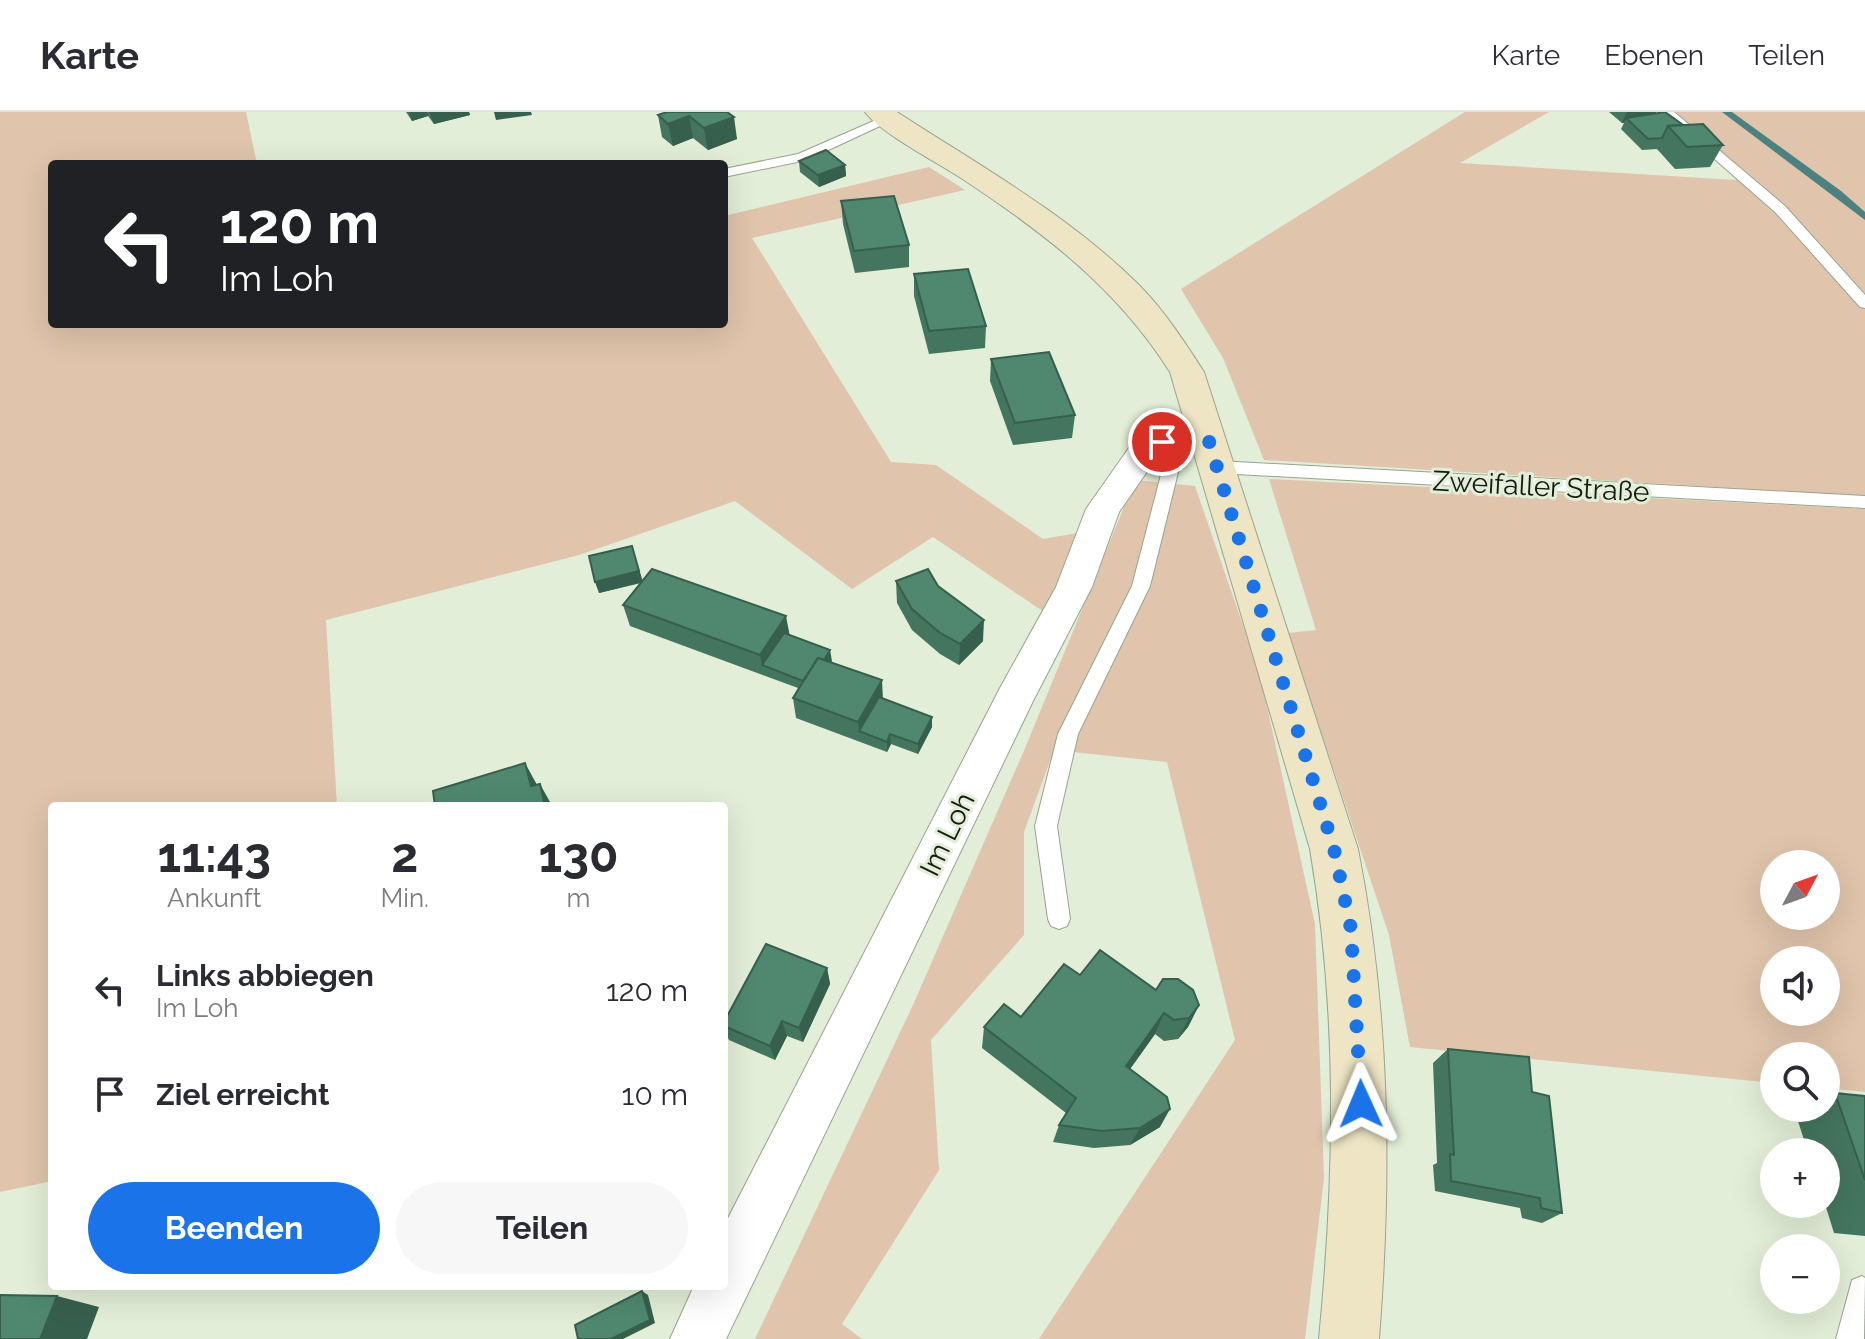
<!DOCTYPE html>
<html lang="de">
<meta charset="utf-8">
<style>
:root{--surface:#fff;--page:#f7f7f7;--text:#2b2b33;--muted:#7c7c81;--line:#e1e1e2;--accent:#1a73e8}
body{margin:0;font-family:Raleway,sans-serif;background:var(--page);color:var(--text);height:100vh;display:flex;flex-direction:column;font-size:30px;white-space:nowrap}
*{box-sizing:border-box;margin:0}
p{font-size:26px;color:var(--muted)}
.icon{flex:none;width:44px;height:44px;fill:none;stroke:currentColor;stroke-width:2;stroke-linecap:round;stroke-linejoin:round}
.map{position:relative;flex:1;overflow:hidden}
.panel{position:absolute;left:48px;top:690px;width:680px;height:488px;display:flex;flex-direction:column;background:var(--surface);border-radius:8px;box-shadow:0 8px 32px #0002}
.panel>*{flex:none}
.hud{position:absolute;left:48px;top:48px;width:680px;height:168px;border-radius:8px;box-shadow:0 8px 32px #0002;background:#202124;color:#fff;overflow:hidden}
.needle{width:52px;rotate:49deg}
.tools{position:absolute;left:1760px;top:738px;display:grid;gap:16px}
.tools a{display:grid;place-items:center;width:80px;height:80px;border-radius:50%;background:var(--surface);box-shadow:0 8px 32px #0002;font-size:40px}
.pin{position:absolute;display:grid;place-items:center;width:68px;height:68px;color:#fff;margin:-34px;border:4px solid #fff;border-radius:50%;box-shadow:0 2px 8px #0007}
.me{position:absolute;width:88px;margin:-44px;rotate:359deg;stroke-linejoin:round;filter:drop-shadow(0 0 6px #0008)}
.turn{display:flex;align-items:center;gap:28px;height:168px;padding:0 40px;font-size:36px}
.turn .icon{width:104px;height:104px;stroke-width:2.5}
.turn b{display:block;font-size:56px;line-height:68px}
.eta{display:flex;justify-content:space-evenly;align-items:center;height:136px;text-align:center}
.eta b{font-size:48px;font-weight:700;line-height:56px}
.button{display:flex;gap:16px;margin-top:auto;padding:16px 40px}
.button a{flex:1;height:92px;border-radius:48px;background:var(--accent);color:#fff;font-size:32px;font-weight:700;line-height:92px;text-align:center}
.button a+a{background:var(--page);color:var(--text)}
ul{padding:0;list-style:none}
li{display:flex;align-items:center;gap:24px;height:104px;padding:0 40px}
li div{flex:1}
li b{display:block;font-size:30px}
li em{font-style:normal}
header{display:flex;align-items:center;gap:48px;box-sizing:border-box;height:112px;padding:0 40px;background:var(--surface);border-bottom:2px solid var(--line)}
header strong{font-size:38px}
nav{display:flex;gap:44px;margin-inline-start:auto;font-size:28px}
.map>svg:first-child{display:block}
.green{fill:#e0c4ac;fill-rule:evenodd}
.lines{fill:none;stroke-linecap:round;stroke-linejoin:round}
.stream{fill:#4d8180;fill-rule:evenodd}
.lane-casing{stroke:#98a48e;stroke-width:2}
.street-casing{stroke:#98a48e;stroke-width:2}
.secondary-casing{stroke:#98a48e;stroke-width:2}
.lane{fill:#fff;fill-rule:evenodd}
.street{fill:#fff;fill-rule:evenodd}
.secondary{fill:#ede5c4;fill-rule:evenodd}
.wall{fill:#44755f}
.shaded-wall{fill:#375f4e}
.building{fill:#4f886f;stroke:#375f4e;stroke-width:2}
.route{stroke:#1a73e8;stroke-width:14;stroke-dasharray:0 25.2}
.labels{text-anchor:middle;stroke-width:6;stroke-linejoin:round;paint-order:stroke}
.street-label{font-size:28px;fill:#161a12;stroke:#e2eed7}
</style>
<header>
<strong>Karte</strong>
<nav><a>Karte</a><a>Ebenen</a><a>Teilen</a></nav>
</header>
<div class="map">
<svg width="1865" height="1227" viewBox="0 0 1865 1227">
<rect width="100%" height="100%" fill="#e2eed7"/>
<g class="green">
<polygon points="0,0 246,0 257,52 52,52 52,212 724,212 724,104 929,55 965,78 752,126 891,350 936,353 1043,427 1083,420 1053,506 933,425 852,477 735,389 579,443 326,508 337,694 52,694 52,1069 0,1080"/>
<polygon points="1465,0 1549,0 1460,51 1735,68 1741,62 1676,0 1865,0 1865,384 1264,348 1223,246 1181,177"/>
<path d="M1269 367 1865 397V980L1826 976V944H1774V971L1410 935 1389 823 1288 521 1316 518ZM1774 752H1826V804H1774ZM1774 848H1826V900H1774Z"/>
<polygon points="1135,368 1195,374 1260,563 1315,812 1324,1066 1305,1227 1039,1227 1235,928 1167,650 1054,638 1024,720 1024,823 931,928 939,1058 842,1212 862,1227 755,1227 913,893 1026,634"/>
</g>
<g class="lines">
<polygon class="stream" points="1722,0 1732,0 1841,79 1865,100 1865,108"/>
<g class="lane-casing">
<g id="lane">
<polygon points="1661,0 1674,0 1785,94 1865,183 1865,196 1860,195 1775,100"/>
<polygon points="885,4 895,7 807,48 724,65 724,57 798,42"/>
<polygon points="1178,322 1186,328 1150,474 1078,622 1057,714 1070,807 1067,814 1059,817 1051,814 1048,807 1035,714 1058,622 1132,474 1170,328"/>
<polygon points="1218,349 1865,384 1865,396 1218,361 1210,355"/>
<polygon points="1862,1164 1865,1166 1864,1227 1836,1227 1852,1168"/>
</g>
</g>
<g class="street-casing">
<polygon id="street" points="1208,315 1220,318 1224,326 1220,334 1160,341 1119,400 1092,475 1033,589 726,1227 670,1227 694,1174 724,1174 724,1114 1000,576 1056,475 1086,397 1138,323"/>
</g>
<g class="secondary-casing">
<path id="secondary" d="M865 0H897C980 54 1067 102 1138 172 1164 198 1184 229 1204 260L1358 737C1390 900 1392 1061 1379 1227H1319C1335 1062 1338 901 1310 737L1170 260C1117 176 1043 120 961 66 938 51 879 20 865 0Z"/>
</g>
<use href="#lane" class="lane"/>
<use href="#street" class="street"/>
<use href="#secondary" class="secondary"/>
</g>
<g class="wall">
<polygon points="406,0 469,0 470,3 434,12 428,4 412,9"/>
<polygon points="664,0 727,0 737,27 708,38 693,26 673,34 662,25 658,3 665,1"/>
<polygon points="1609,0 1656,0 1655,2 1683,13 1723,33 1710,55 1675,57 1657,37 1642,38 1621,17 1624,11 1622,11"/>
<polygon points="799,49 845,53 846,64 819,75 800,60"/>
<polygon points="841,89 909,133 909,155 855,161 843,112"/>
<polygon points="914,162 986,214 985,236 929,242 914,184"/>
<polygon points="991,247 1075,303 1072,326 1013,333 990,269"/>
<polygon points="632,434 642,469 789,523 832,549 831,550 883,587 932,615 918,642 891,632 887,640 796,606 793,586 798,576 630,514 623,493 641,471 599,481"/>
<polygon points="896,469 938,474 983,529 959,553 940,542 912,518 897,491"/>
<polygon points="827,856 830,872 803,930 787,924 775,948 729,928 724,917 724,910"/>
<polygon points="1080,863 1156,878 1199,893 1188,915 1178,927 1164,929 1155,922 1130,957 1160,1015 1130,1033 1094,1036 1053,1030 1059,1013 1066,1001 982,936 984,915 1021,905"/>
<polygon points="1448,937 1532,980 1562,1101 1542,1111 1522,1106 1520,1096 1435,1079 1433,1053 1437,1051 1433,951"/>
<polygon points="1835,981 1865,984 1865,1124 1834,1121 1825,1092 1826,1040 1808,1040 1795,1000 1803,996 1826,996 1826,985"/>
</g>
<g class="shaded-wall">
<polygon points="409,0 427,0 428,4 412,9"/>
<polygon points="429,0 469,0 470,3 434,12"/>
<polygon points="494,0 531,0 532,3 496,8"/>
<polygon points="1627,0 1656,0 1653,6 1626,6 1624,11 1622,11"/>
<polygon points="689,4 693,26 673,34 668,12"/>
<polygon points="734,5 737,27 708,38 704,16"/>
<polygon points="845,53 846,64 819,75 818,63"/>
<polygon points="632,434 643,470 599,481 595,470"/>
<polygon points="786,504 790,525 762,553 760,543"/>
<polygon points="984,508 983,529 959,553 960,532"/>
<polygon points="830,538 832,549 811,581 810,571"/>
<polygon points="882,568 883,588 859,619 858,610"/>
<polygon points="932,605 932,615 918,642 918,632"/>
<polygon points="890,622 891,632 887,640 887,630"/>
<polygon points="525,651 536,671 541,693 531,674"/>
<polygon points="540,672 550,690 551,694 545,694"/>
<polygon points="827,856 830,872 803,930 799,916"/>
<polygon points="1199,893 1188,915 1178,927 1189,906"/>
<polygon points="1164,901 1155,922 1118,974 1126,954"/>
<polygon points="782,909 787,924 775,948 770,934"/>
<polygon points="1170,997 1160,1015 1130,1033 1140,1016"/>
<polygon points="642,1179 648,1183 655,1211 623,1227 611,1227"/>
<polygon points="57,1184 99,1195 87,1227 40,1227"/>
</g>
<g class="building">
<polygon points="667,0 727,0 734,5 704,16 689,4 668,12 658,3"/>
<polygon points="1665,0 1683,13 1668,14 1662,26 1648,27 1626,6"/>
<polygon points="1703,12 1723,33 1687,35 1668,14"/>
<polygon points="826,38 845,53 818,63 799,49"/>
<polygon points="894,84 909,133 854,139 841,89"/>
<polygon points="968,157 986,214 929,219 914,162"/>
<polygon points="1049,240 1075,303 1015,311 991,247"/>
<polygon points="632,434 639,459 595,470 589,444"/>
<polygon points="652,457 786,504 760,543 623,493"/>
<polygon points="928,457 938,474 984,508 960,532 940,521 912,497 896,469"/>
<polygon points="784,521 830,538 824,548 818,546 803,569 762,553"/>
<polygon points="818,546 882,568 858,610 793,586"/>
<polygon points="879,585 932,605 918,632 890,622 887,630 859,619"/>
<polygon points="525,651 531,674 540,672 545,694 435,694 433,679"/>
<polygon points="766,832 827,856 799,916 782,909 770,934 724,914 724,910"/>
<polygon points="1100,838 1156,878 1163,867 1178,867 1193,878 1199,893 1189,906 1174,908 1164,901 1126,954 1167,985 1170,997 1140,1016 1102,1019 1059,1013 1076,986 984,915 1004,892 1021,905 1064,852 1080,863"/>
<polygon points="1448,937 1529,945 1532,980 1549,984 1562,1101 1541,1096 1540,1086 1451,1069 1450,1042 1454,1043"/>
<polygon points="1835,981 1865,984 1865,1068"/>
<polygon points="642,1179 650,1208 611,1227 578,1227 575,1213"/>
<polygon points="0,1183 57,1184 40,1227 0,1227"/>
</g>
<g class="lines">
<polyline class="route" points="1162,330 1208,326 1334,737 1351,817 1361,992"/>
</g>
<g class="labels">
<g class="street-label">
<text transform="translate(1541 374) rotate(3)" y="10">Zweifaller Straße</text>
<text transform="translate(947 722) rotate(-64)" y="10">Im Loh</text>
</g>
</g>
</svg>
<div class="tools">
<a><svg class="needle" viewBox="-14 -14 28 28"><path d="M0-13l5 13h-10z" fill="#e53935"/><path d="M0 13l5-13h-10z" fill="#7c7c81"/></svg></a>
<a><svg class="icon" aria-label="sound" viewBox="0 0 24 24"><path d="M4 9h4l5-4v14l-5-4H4zM17 9q2 3 0 6"/></svg></a>
<a><svg class="icon" aria-label="search" viewBox="0 0 24 24"><circle cx="10" cy="10" r="6"/><path d="M15 15l6 6"/></svg></a>
<a>+</a>
<a>−</a>
</div>
<div class="pin" style="left:1162px;top:330px;background:#d93025"><svg class="icon" aria-label="arrive" viewBox="0 0 24 24"><path d="M6 21V4h12l-3 4 3 4H6"/></svg></div>
<svg class="me" style="left:1361px;top:992px" viewBox="-20 -20 40 40"><path d="M0-17L14 15 0 8-14 15z" fill="#1a73e8" stroke="#fff" stroke-width="4"/></svg>
<div class="hud">
<div class="turn"><svg class="icon" aria-label="left" viewBox="0 0 24 24"><path d="M17 20v-9H6M10 6l-5 5 5 5"/></svg><div><b>120 m</b>Im Loh</div></div>
</div>
<section class="panel">
<div class="eta">
<div><b>11:43</b><p>Ankunft</p></div>
<div><b>2</b><p>Min.</p></div>
<div><b>130</b><p>m</p></div>
</div>
<ul>
<li><svg class="icon" aria-label="left" viewBox="0 0 24 24"><path d="M17 20v-9H6M10 6l-5 5 5 5"/></svg><div><b>Links abbiegen</b><p>Im Loh</p></div><em>120 m</em></li>
<li><svg class="icon" aria-label="arrive" viewBox="0 0 24 24"><path d="M6 21V4h12l-3 4 3 4H6"/></svg><div><b>Ziel erreicht</b></div><em>10 m</em></li>
</ul>
<div class="button"><a>Beenden</a><a>Teilen</a></div>
</section>
</div>
